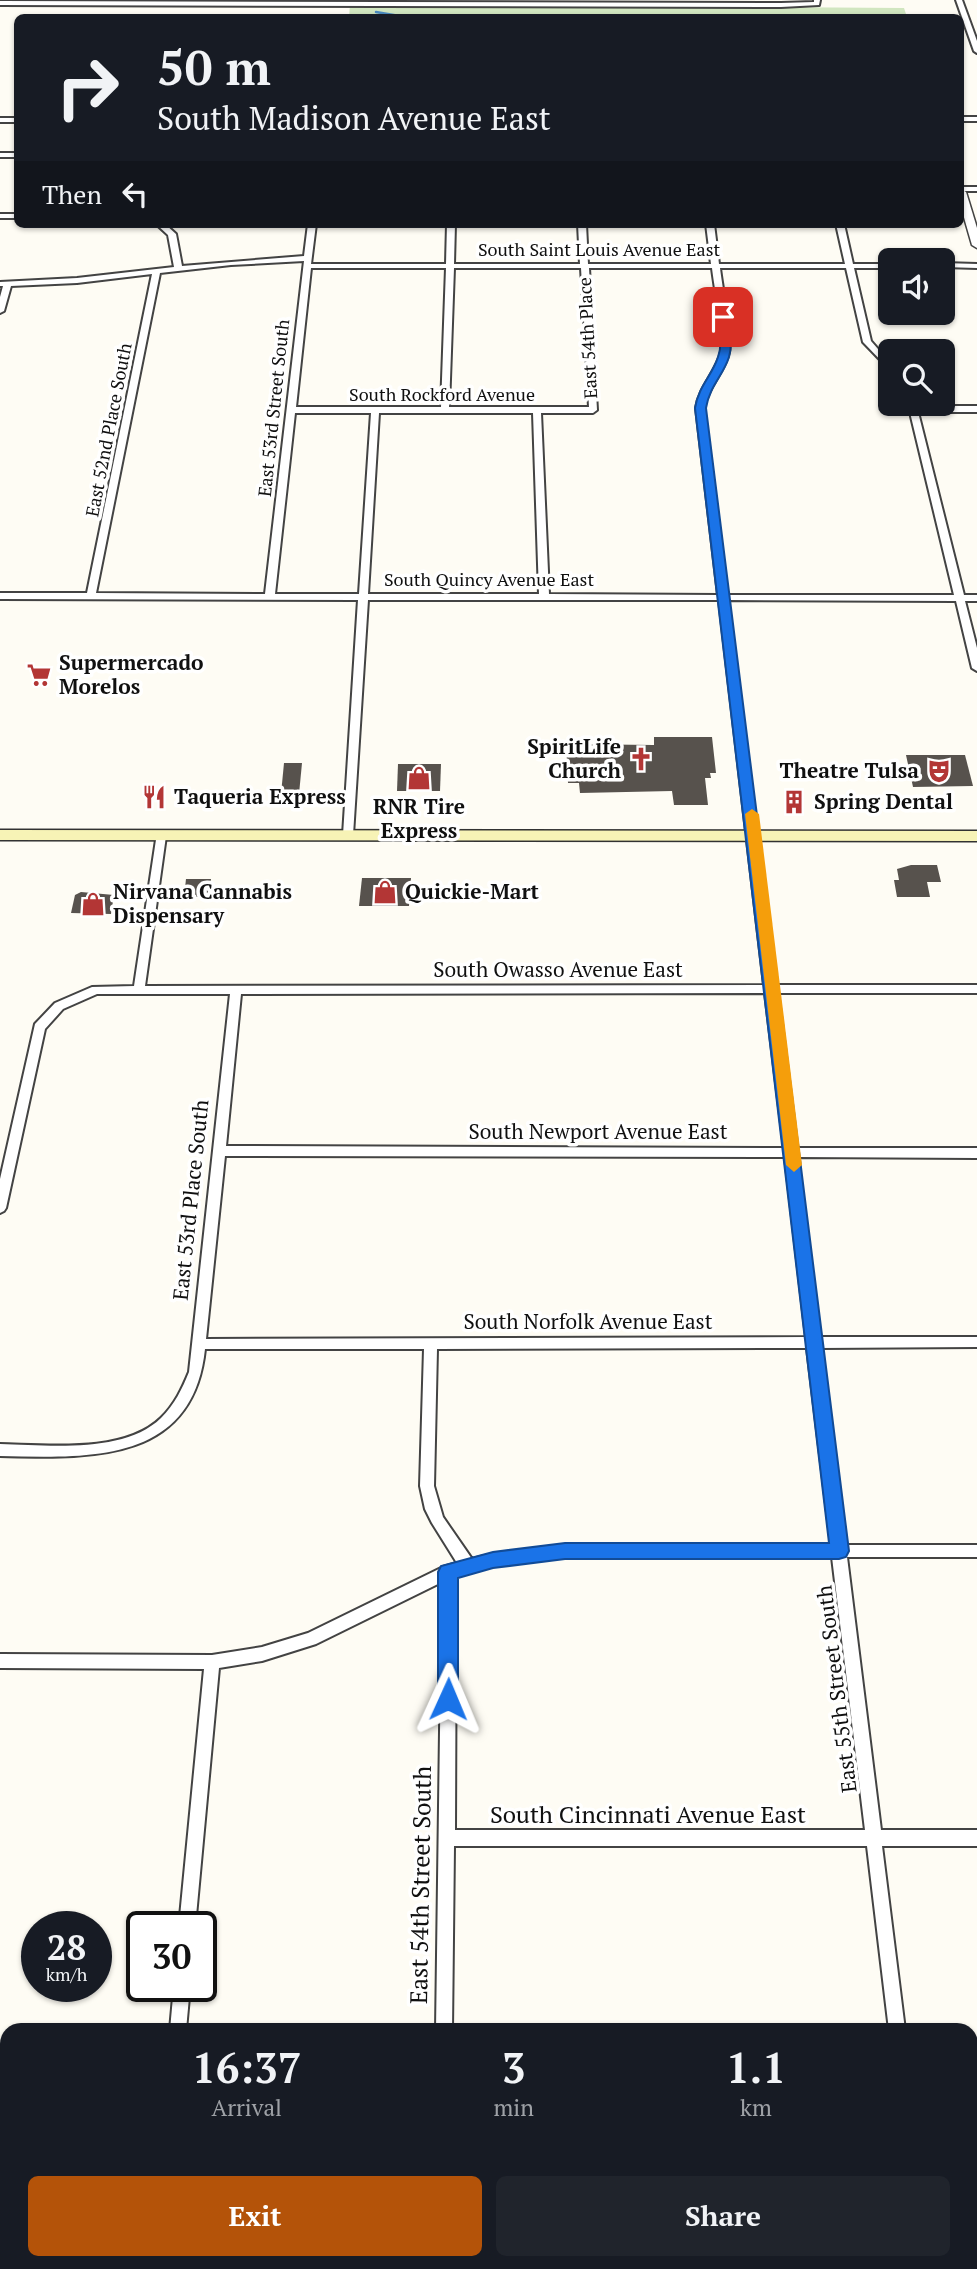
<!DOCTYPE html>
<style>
:root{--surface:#171b24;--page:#20242c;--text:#f1f3f6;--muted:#9ea1a6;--accent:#b45309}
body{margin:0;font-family:"PT Serif",serif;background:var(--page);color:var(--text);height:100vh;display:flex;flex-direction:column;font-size:26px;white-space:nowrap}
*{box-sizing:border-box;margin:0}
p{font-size:23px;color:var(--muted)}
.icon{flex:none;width:38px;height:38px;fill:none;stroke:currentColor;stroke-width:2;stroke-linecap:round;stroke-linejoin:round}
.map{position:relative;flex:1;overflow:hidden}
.side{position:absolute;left:0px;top:2023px;width:978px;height:247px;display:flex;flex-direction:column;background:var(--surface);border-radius:21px 21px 0 0;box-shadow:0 2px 5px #0004}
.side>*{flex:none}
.guide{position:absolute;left:14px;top:14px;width:950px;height:214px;border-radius:10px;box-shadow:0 2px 5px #0004;background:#171b24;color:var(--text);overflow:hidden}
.tools{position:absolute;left:878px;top:248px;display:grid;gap:14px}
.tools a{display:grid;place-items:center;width:77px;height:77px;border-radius:10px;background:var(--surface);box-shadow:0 2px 5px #0004;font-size:35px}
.speed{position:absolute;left:21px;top:1911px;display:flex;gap:14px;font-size:35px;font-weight:700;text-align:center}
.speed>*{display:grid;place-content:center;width:91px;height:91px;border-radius:50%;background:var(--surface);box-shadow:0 2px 5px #0004;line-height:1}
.speed small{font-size:18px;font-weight:400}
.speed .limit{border:4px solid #111;border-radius:10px;background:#fff;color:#111}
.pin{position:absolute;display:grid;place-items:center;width:60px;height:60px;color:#fff;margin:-30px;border-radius:14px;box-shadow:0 4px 10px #0006}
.me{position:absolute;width:77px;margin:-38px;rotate:1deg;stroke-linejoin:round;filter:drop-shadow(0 0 5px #0008)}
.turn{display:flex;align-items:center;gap:24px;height:147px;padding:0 28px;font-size:32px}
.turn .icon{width:91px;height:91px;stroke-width:2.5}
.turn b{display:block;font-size:49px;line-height:60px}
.then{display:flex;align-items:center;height:66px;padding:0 28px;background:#0003;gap:14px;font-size:26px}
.eta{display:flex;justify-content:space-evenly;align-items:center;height:119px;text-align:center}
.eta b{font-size:42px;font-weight:700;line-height:49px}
.button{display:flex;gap:14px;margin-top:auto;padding:14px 28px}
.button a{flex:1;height:80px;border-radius:10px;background:var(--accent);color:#fff;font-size:28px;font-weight:700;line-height:80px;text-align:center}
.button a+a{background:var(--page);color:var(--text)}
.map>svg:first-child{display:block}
.green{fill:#d1e6c0}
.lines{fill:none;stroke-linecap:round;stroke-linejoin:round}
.stream{stroke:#4b8bc0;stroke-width:2.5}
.building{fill:#57524d}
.minor-casing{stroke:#434343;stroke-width:4}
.tertiary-casing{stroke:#434343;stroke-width:3}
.secondary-casing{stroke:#323232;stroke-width:3}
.minor{fill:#fff;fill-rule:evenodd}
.tertiary{fill:#fff;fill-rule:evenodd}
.secondary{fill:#f7f3b6;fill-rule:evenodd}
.route{fill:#1a73e8;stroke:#114b97;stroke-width:2}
.slow{fill:#f59e0b}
.labels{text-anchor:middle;stroke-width:7;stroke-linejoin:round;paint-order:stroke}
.far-street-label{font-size:18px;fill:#101010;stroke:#fff}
.poi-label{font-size:21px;font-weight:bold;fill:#101010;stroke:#fff;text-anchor:start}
.street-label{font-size:21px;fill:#101010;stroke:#fff}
.near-street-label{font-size:24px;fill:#101010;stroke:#fff}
</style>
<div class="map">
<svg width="977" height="2269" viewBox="0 0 977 2269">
<rect width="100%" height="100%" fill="#fefcf4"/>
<polygon class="green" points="350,4 904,8 907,17 349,18"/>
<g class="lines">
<polyline class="stream" points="376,12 411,18"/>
</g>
<g class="building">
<polygon points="654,737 712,737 716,773 710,773 711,778 705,778 708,805 674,805 672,791 580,793 579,783 568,783 566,744 654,745"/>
<polygon points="906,755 965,755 973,786 913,787"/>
<polygon points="284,763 302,763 299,794 281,794"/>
<polygon points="398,764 441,764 440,791 397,791"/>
<polygon points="911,865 937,865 941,882 927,882 930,897 897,897 894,880 899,880 897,869"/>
<polygon points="362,878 411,878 409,906 359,906"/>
<polygon points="186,879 211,879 209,897 184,897"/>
<polygon points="81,892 114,895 111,914 71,913 75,895"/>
</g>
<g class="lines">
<g class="minor-casing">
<g id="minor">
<polygon points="814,0 820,0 819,5 781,7 0,5 0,1 781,3 814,2"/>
<polygon points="956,0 962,0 977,41 977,53 974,51"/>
<rect x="961" y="117" width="16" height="4"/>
<rect x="0" y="118" width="18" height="4"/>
<rect x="0" y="153" width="18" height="4"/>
<rect x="961" y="187" width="16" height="4"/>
<rect x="0" y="214" width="18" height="4"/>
<path d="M156 224H165L176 234 182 266 304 256 308 224H316L311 264H446L447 224H455L454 264H580L578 224H586L588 264H711L706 224H714L719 264H845L836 224H844L853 264H891V268H854L871 341 891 364V371L863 342 846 268H720C722 286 732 337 729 352 725 372 708 386 704 408L727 595H954L908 404H916L917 406H977V412H918L964 595H977V601H965L977 648V671L972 668 956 601 728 600 776 985H977V993H777L796 1148H977V1158L797 1157 819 1337H977V1347L821 1348 845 1545H977V1557H847L881 1830H977V1846H882L905 2030H889L867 1846H454L452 2030H436L442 1582 316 1644 262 1661 219 1668 195 1927H179L204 1669 0 1668V1654L212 1655 262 1647 308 1633 443 1567 457 1563 432 1523 425 1509 420 1486 424 1349H205C193 1464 89 1458 0 1456V1444C48 1445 124 1454 161 1418 175 1404 182 1389 189 1372L230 994H97L63 1009 45 1029 6 1208 4 1211 0 1213V1179L35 1024 55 1003 92 987 134 986 157 833H165L166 836 145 986 764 985 719 600H368L353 835 348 839 343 835 358 600 0 599V593H87L152 274 77 283 11 286 4 311 0 313V297L3 286H0V282L77 278 174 267 168 235ZM304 261 265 594 96 593 160 273 231 265ZM311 268H446L441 407H296ZM454 268H581L589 407H449ZM589 268H712C714 286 724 338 721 352 716 372 699 387 696 408L718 595 549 594 541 413H593L597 410ZM295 413H371L359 594H275ZM379 413H533L539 594H368ZM765 993 784 1148 226 1146 241 994ZM225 1156 785 1157 806 1337 206 1339ZM807 1348 831 1545H565L493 1554 472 1559 443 1517 434 1486 437 1349ZM565 1557H832L865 1830H455L456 1576 493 1566Z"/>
<polygon points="943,263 977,264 977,268 943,267"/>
<polygon points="174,1986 190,1986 186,2030 170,2030"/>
<rect x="971" y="2138" width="6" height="18"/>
<polygon points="147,2263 165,2263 164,2269 146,2269"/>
<rect x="433" y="2263" width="18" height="6"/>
<polygon points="718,2263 736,2263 737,2269 719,2269"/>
</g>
</g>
<g class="tertiary-casing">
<polygon id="tertiary" points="961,189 966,192 977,228 977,248 972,245 961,207"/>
</g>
<g class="secondary-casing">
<polygon id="secondary" points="0,830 977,831 977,841 0,840"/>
</g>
<use href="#minor" class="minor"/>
<use href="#tertiary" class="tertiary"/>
<use href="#secondary" class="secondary"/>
</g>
<path class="route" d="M723 314 728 317C730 329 733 344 729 357 723 376 710 385 706 408L849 1551 846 1557 839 1559H565L493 1568 458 1578V1699L455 1705 448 1708 441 1705 438 1699V1572L441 1566 493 1552 565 1543H829L695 408C699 385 712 376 718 357 723 344 719 329 717 317Z"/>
<polygon class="slow" points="752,809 759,814 802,1165 794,1172 786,1165 745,814"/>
<defs>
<g id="supermarket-bare" transform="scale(1.89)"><path d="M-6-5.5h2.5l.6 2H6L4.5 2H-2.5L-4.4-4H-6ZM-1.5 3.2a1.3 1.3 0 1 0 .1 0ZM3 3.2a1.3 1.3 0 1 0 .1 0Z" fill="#b33635" stroke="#fff" stroke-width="2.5" paint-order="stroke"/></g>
<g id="church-bare" transform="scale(1.89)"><path d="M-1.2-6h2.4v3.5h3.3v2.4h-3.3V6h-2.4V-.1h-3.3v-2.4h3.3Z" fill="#b33635" stroke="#fff" stroke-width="2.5" paint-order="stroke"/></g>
<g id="theatre-bare" transform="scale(1.89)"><path d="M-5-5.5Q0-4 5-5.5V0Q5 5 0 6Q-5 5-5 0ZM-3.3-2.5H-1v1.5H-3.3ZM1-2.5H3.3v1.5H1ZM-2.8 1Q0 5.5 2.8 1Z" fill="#b33635" stroke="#fff" stroke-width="2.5" paint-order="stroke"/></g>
<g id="shop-bare" transform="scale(1.89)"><path d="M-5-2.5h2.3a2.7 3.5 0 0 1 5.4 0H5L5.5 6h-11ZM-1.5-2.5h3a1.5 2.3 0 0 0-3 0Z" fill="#b33635" stroke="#fff" stroke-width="2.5" paint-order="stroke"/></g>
<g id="restaurant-bare" transform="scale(1.89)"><path d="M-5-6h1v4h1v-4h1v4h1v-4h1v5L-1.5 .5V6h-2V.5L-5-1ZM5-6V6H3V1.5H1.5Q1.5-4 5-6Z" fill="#b33635" stroke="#fff" stroke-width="2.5" paint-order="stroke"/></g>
<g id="building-bare" transform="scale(1.89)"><path d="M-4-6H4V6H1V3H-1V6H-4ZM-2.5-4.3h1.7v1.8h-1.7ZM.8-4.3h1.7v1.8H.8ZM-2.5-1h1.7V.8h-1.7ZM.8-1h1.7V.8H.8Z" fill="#b33635" stroke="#fff" stroke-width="2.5" paint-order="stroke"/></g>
</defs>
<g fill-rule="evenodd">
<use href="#supermarket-bare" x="39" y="675"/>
<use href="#church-bare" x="641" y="759"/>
<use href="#theatre-bare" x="939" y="771"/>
<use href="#shop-bare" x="419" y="778"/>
<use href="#restaurant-bare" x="154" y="797"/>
<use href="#building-bare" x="794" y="802"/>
<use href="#shop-bare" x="385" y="892"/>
<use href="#shop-bare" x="93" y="904"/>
</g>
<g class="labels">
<g class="far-street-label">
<text x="599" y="256">South Saint Louis Avenue East</text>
<text transform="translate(588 338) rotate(-93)" y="6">East 54th Place</text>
<text x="442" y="401">South Rockford Avenue</text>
<text transform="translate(274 408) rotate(-84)" y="6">East 53rd Street South</text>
<text transform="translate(109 430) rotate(-79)" y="6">East 52nd Place South</text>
<text x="489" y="586">South Quincy Avenue East</text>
</g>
<g class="poi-label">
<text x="59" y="670">Supermercado<tspan x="59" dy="24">Morelos</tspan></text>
<text x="621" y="754" text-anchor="end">SpiritLife<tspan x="621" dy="24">Church</tspan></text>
<text x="919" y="778" text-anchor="end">Theatre Tulsa</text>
<text x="174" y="804">Taqueria Express</text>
<text x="814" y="809">Spring Dental</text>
<text x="419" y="814" text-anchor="middle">RNR Tire<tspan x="419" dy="24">Express</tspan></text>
<text x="113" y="899">Nirvana Cannabis<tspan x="113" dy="24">Dispensary</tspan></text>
<text x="405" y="899">Quickie-Mart</text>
</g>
<g class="street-label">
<text x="558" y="977">South Owasso Avenue East</text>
<text x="598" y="1139">South Newport Avenue East</text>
<text transform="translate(191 1200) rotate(-84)" y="7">East 53rd Place South</text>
<text x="588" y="1329">South Norfolk Avenue East</text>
<text transform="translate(837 1689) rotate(-97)" y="7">East 55th Street South</text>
</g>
<g class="near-street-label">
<text x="648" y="1823">South Cincinnati Avenue East</text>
<text transform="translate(421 1885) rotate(-89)" y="8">East 54th Street South</text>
</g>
</g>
</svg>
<div class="tools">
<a><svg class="icon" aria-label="sound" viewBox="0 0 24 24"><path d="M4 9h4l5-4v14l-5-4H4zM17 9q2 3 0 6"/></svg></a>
<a><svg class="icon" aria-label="search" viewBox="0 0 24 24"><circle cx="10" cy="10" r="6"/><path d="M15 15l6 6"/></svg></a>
</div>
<div class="speed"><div>28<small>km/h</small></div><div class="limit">30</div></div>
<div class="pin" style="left:723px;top:317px;background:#d93025"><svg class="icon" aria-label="arrive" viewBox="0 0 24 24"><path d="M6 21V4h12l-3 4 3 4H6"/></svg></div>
<svg class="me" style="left:448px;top:1699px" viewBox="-20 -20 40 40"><path d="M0-17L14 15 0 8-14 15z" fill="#1a73e8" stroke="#fff" stroke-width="4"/></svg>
<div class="guide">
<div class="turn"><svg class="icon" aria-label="right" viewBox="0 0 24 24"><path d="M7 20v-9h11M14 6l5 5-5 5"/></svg><div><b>50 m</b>South Madison Avenue East</div></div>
<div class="then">Then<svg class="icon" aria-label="left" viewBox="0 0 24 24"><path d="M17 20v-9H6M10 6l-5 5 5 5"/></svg></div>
</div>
<section class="side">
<div class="eta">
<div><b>16:37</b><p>Arrival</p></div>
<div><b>3</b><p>min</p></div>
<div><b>1.1</b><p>km</p></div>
</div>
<div class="button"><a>Exit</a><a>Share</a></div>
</section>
</div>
